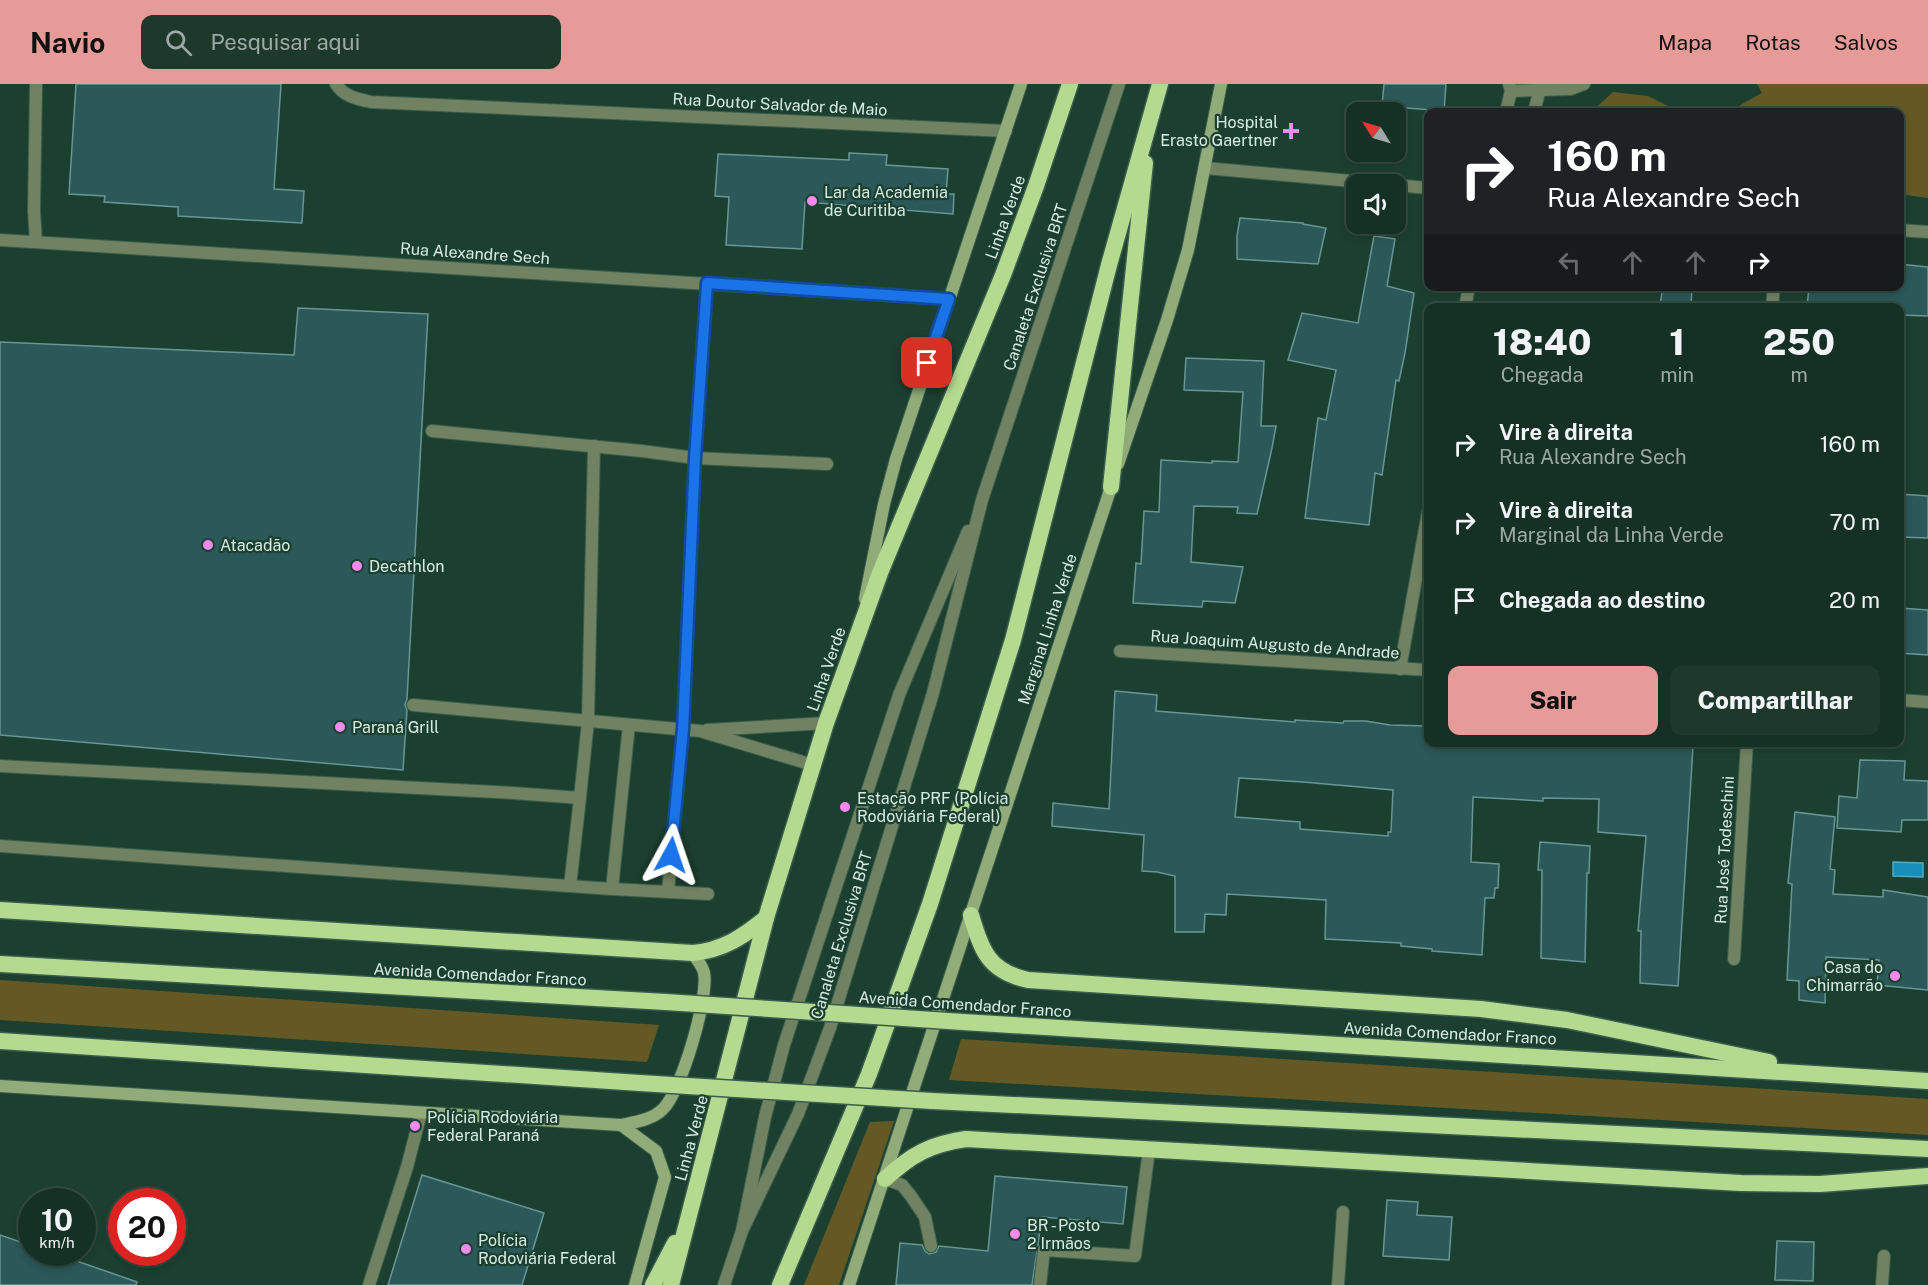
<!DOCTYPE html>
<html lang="pt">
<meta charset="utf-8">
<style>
:root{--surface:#153024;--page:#1e382c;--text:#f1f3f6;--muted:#9da9a6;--line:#344b41;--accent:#e69b98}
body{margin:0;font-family:"Public Sans",sans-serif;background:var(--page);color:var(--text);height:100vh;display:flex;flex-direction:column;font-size:22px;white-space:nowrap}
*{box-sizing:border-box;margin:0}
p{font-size:20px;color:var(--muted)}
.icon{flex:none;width:33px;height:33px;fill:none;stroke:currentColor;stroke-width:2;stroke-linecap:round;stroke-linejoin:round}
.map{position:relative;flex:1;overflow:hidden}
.details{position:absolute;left:1424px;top:219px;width:480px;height:444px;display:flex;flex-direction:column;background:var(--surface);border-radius:12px;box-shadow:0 3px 9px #0003,0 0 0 2px var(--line)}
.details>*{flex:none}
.banner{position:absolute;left:1424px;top:24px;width:480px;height:183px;border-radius:12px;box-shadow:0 3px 9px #0003,0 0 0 2px var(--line);background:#202124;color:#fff;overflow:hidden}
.needle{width:39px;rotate:307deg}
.fabs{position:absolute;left:1346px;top:18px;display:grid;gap:12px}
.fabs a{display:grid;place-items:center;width:60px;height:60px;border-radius:12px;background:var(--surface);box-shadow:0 3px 9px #0003,0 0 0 2px var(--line);font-size:30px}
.speed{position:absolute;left:18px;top:1104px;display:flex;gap:12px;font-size:30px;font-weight:700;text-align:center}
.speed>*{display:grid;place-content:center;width:78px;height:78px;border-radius:50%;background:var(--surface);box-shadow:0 3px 9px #0003,0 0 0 2px var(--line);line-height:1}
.speed small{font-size:15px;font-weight:400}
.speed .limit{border:9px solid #d22;background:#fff;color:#111}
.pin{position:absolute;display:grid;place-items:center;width:51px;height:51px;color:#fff;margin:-26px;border-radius:12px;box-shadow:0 3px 9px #0006}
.me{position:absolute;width:66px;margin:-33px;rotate:5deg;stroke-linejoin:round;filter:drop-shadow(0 0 4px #0008)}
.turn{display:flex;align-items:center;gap:21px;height:126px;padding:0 24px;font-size:27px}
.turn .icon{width:78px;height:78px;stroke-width:2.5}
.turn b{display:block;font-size:42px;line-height:51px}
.lanes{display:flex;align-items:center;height:57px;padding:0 24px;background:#0003;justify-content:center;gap:30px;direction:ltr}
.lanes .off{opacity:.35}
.eta{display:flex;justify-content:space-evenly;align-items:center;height:102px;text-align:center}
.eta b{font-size:36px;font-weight:800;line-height:42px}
.cta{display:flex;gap:12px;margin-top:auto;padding:12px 24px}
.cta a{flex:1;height:69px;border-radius:12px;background:var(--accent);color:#111;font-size:24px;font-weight:800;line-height:69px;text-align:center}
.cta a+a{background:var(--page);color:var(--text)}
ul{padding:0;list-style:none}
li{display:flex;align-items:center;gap:18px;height:78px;padding:0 24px}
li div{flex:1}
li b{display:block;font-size:22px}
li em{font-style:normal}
header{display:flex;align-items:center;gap:36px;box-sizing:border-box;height:84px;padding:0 30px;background:var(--accent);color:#111}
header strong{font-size:28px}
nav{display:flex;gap:33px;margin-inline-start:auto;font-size:21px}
.search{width:420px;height:54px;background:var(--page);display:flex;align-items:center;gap:15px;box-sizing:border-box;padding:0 21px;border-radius:12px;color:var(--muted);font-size:22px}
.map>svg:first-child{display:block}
.green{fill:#645925}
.water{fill:#178fba;stroke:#51abc6;stroke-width:1.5}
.building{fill:#2b5859;stroke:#689697;stroke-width:1.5;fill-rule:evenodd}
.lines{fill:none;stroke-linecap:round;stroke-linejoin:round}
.service-casing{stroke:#3a5c4c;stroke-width:14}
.minor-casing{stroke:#3a5c4c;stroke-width:14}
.secondary-casing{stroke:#3a5c4c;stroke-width:14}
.trunk-casing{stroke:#3a5c4c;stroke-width:19}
.service{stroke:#718262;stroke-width:12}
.minor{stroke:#718262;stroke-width:12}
.secondary{stroke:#91ac78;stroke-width:12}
.trunk{stroke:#b4da90;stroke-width:16}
.trunk-bridge-casing{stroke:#3a5c4c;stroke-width:19;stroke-linecap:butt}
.trunk-bridge{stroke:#b4da90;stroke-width:16}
.route-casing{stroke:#114b97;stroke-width:15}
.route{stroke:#1a73e8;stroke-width:10}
.poi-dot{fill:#f489f0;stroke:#1c4030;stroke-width:2}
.labels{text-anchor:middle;stroke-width:4.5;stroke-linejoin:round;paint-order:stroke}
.street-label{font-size:16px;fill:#d8ece2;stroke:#1c4030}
.poi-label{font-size:16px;fill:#d8ece2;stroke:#1c4030;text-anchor:start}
</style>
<header>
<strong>Navio</strong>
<div class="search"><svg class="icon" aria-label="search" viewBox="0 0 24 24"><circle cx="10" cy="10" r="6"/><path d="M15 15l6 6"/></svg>Pesquisar aqui</div>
<nav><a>Mapa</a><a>Rotas</a><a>Salvos</a></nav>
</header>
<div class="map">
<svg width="1928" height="1201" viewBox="0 0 1928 1201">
<rect width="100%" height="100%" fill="#1c4030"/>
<g class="green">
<polygon points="1757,0 1928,0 1928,114 1899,110 1899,28 1591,28 1613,8 1648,12 1680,28 1733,25 1762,9"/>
<polygon points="0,896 659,941 647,978 0,936"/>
<polygon points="961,955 1928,1015 1928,1051 949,996"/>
<polygon points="894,1037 839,1201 804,1201 870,1038"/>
</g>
<polygon class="water" points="1893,778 1923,779 1923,793 1893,792"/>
<g class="building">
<polygon points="76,0 281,0 274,105 304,107 302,139 178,132 178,123 104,118 105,112 69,110"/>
<polygon points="1384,0 1446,0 1444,27 1382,22"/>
<polygon points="849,69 887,71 886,81 948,85 946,110 954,110 953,130 805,118 802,165 726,161 729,113 715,112 718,70 849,76"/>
<polygon points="1240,134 1303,139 1303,140 1326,144 1318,180 1237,175 1237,152"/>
<polygon points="1374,152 1395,155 1387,202 1414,209 1405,269 1399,297 1396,296 1382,391 1375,389 1369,441 1305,434 1318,334 1326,336 1336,286 1288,276 1302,229 1358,239"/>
<polygon points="1899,180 1928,183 1928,232 1899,231 1899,224 1807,224 1809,202 1899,202"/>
<polygon points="1663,202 1692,202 1691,223 1660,221"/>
<polygon points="298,224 428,230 407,615 405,621 407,626 403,686 0,651 0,258 294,271"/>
<polygon points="1186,274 1264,277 1261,342 1276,342 1272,364 1257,430 1237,429 1238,423 1194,422 1191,478 1243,483 1235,519 1203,517 1202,523 1133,519 1136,479 1141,480 1144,427 1159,428 1161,376 1212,379 1212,377 1238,378 1243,308 1184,306"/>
<polygon points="1899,410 1928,412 1928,454 1899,453"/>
<polygon points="1899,524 1928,526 1928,571 1899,569"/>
<path d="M1115 607 1157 611 1156 627 1295 638V636L1343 639 1344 637H1366L1390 641 1428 642V658H1597V660L1649 663V658H1654L1693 663 1678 902 1640 899 1641 847H1638L1646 752 1598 748 1599 715 1543 714V717L1473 713 1471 778 1499 780 1498 804H1495L1494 814H1485L1482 871 1432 867V865L1401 862V859L1325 855 1326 816 1227 810 1226 831 1205 830 1204 848H1175V792L1157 788 1142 787 1144 751 1052 742 1053 719 1109 725ZM1239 694 1303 698 1393 706 1391 748H1388V752L1300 745V738L1235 733Z"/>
<polygon points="1860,676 1905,677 1904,696 1928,697 1928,736 1902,736 1901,748 1837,744 1839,712 1857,714"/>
<polygon points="1795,728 1835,733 1830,785 1835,786 1833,810 1883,813 1883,806 1928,813 1928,906 1877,901 1879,876 1826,873 1825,919 1799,916 1799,897 1787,896 1792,800 1788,799"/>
<polygon points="1540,758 1590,762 1589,789 1587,789 1585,878 1541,874 1542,786 1538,786"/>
<polygon points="422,1091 544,1129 522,1201 388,1201"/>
<polygon points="995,1092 1127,1103 1123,1140 1042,1133 1032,1201 896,1201 900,1159 922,1161 925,1167 929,1170 936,1168 939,1162 988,1167"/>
<polygon points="1387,1116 1418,1118 1417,1131 1452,1133 1449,1176 1383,1172"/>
<polygon points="0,1151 32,1162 32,1168 51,1168 137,1198 136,1201 0,1201"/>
<polygon points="1777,1157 1814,1158 1813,1197 1775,1196"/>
</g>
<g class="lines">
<g class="service-casing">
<g id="service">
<polyline points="36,0 34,127 36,158"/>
<polyline points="1509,0 1511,7 1571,5 1584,0"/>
<polyline points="1506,28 1511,7"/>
<polyline points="1534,28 1541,1"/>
<polyline points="432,347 642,367 695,374 827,380"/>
<polyline points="413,621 700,647 813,681"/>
<polyline points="707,646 826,639"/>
<polyline points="0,682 513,709 580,714 588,637 594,362"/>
<polyline points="0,762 612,805 629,641"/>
<polyline points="570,802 580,714"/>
<polyline points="612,805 708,810"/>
<polyline points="668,808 683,645 695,374 707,199"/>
<polyline points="885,1095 902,1101 911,1112 925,1133 931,1162"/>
<polyline points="742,1147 798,1030 830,944 933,609 982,416 1119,0"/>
<polyline points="369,1201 407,1083 421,1029"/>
<polyline points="724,1201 742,1147 765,1033 784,961 899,611 968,447"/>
<polyline points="1040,1201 1044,1166 1135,1172 1149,1066"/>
</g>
</g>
<g class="minor-casing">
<g id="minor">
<path d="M336 0C343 12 357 15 371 18L1006 47"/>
<polyline points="1205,84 1385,100"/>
<polyline points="1395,101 1428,104"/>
<polyline points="1899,146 1928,148"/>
<polyline points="0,156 949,215"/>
<polyline points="1465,224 1469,202"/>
<polyline points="1772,224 1774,202"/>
<polyline points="1120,567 1428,586"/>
<polyline points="1400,585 1428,428"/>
<polyline points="1899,616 1928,618"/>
<polyline points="1734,875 1747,658"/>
<polyline points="1338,1201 1343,1128"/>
<polyline points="1882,1201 1884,1172"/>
</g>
</g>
<g class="secondary-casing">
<g id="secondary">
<polyline points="1118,380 1167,236 1188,166 1221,0"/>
<polyline points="865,515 884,420 896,375 1021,0"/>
<path d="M0 1002 621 1041C635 1038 652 1036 663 1025 681 1008 709 913 704 889 703 882 696 875 693 869"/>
<polyline points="621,1041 656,1067 665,1093 635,1201"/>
<polyline points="849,1201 1113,397"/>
</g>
</g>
<g class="trunk-casing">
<g id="trunk">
<polyline points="1111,403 1145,79"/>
<path d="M0 826 693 869C723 866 743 853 766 834"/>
<path d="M971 831C982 867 988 887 1028 896L1481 925 1567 936 1769 978"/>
<polyline points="0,880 666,918"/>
<polyline points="963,938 1928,997"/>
<polyline points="0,957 640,999"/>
<polyline points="932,1017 1928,1065"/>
<path d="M885 1095C911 1071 930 1060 966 1055L1741 1099 1820 1100 1928 1092"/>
<polyline points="653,1201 675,1159"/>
<polyline points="671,1201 766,834 826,639 880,489 1003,191 1036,102 1070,0"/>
<polyline points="780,1201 869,990 930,820 1013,556 1109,181 1160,0"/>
</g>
</g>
<use href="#service" class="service"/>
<use href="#minor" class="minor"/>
<use href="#secondary" class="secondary"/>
<use href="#trunk" class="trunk"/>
<g class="trunk-bridge-casing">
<g id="trunk-bridge">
<polyline points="666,918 963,938"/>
<polyline points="640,999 932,1017"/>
</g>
</g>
<use href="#trunk-bridge" class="trunk-bridge"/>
</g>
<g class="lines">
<g class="route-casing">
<polyline id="route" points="671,771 683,645 695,374 707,199 949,215 927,279"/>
</g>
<use href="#route" class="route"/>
</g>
<g class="poi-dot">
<path d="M1288 38h6v6h6v6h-6v6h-6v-6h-6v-6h6z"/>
<circle cx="812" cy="117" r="6"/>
<circle cx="208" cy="461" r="6"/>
<circle cx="357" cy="482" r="6"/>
<circle cx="340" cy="643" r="6"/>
<circle cx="845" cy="723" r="6"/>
<circle cx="1895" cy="892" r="6"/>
<circle cx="415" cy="1042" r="6"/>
<circle cx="1015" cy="1150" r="6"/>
<circle cx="466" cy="1165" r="6"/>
</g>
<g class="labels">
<g class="street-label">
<text transform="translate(780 20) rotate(3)" y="6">Rua Doutor Salvador de Maio</text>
<text transform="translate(1005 133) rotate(-70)" y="6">Linha Verde</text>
<text transform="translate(475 169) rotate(4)" y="6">Rua Alexandre Sech</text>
<text transform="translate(1035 203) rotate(-72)" y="6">Canaleta Exclusiva BRT</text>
<text transform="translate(1047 545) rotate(-72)" y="6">Marginal Linha Verde</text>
<text transform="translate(1275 560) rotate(4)" y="6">Rua Joaquim Augusto de Andrade</text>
<text transform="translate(826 585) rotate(-71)" y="6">Linha Verde</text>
<text transform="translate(1724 766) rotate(-87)" y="6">Rua José Todeschini</text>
<text transform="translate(841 851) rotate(-73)" y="6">Canaleta Exclusiva BRT</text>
<text transform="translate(480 890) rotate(3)" y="6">Avenida Comendador Franco</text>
<text transform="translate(965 920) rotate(4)" y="6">Avenida Comendador Franco</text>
<text transform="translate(1450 949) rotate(3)" y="6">Avenida Comendador Franco</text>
<text transform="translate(691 1054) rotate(-75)" y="6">Linha Verde</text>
</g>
<g class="poi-label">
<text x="1278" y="44" text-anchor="end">Hospital<tspan x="1278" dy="18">Erasto Gaertner</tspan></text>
<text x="824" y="114">Lar da Academia<tspan x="824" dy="18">de Curitiba</tspan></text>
<text x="220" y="467">Atacadão</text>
<text x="369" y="488">Decathlon</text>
<text x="352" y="649">Paraná Grill</text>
<text x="857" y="720">Estação PRF (Polícia<tspan x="857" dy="18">Rodoviária Federal)</tspan></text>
<text x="1883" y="889" text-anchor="end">Casa do<tspan x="1883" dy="18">Chimarrão</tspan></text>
<text x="427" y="1039">Polícia Rodoviária<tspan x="427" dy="18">Federal Paraná</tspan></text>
<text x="1027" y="1147">BR - Posto<tspan x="1027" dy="18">2 Irmãos</tspan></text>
<text x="478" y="1162">Polícia<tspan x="478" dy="18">Rodoviária Federal</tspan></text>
</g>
</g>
</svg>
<div class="fabs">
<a><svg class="needle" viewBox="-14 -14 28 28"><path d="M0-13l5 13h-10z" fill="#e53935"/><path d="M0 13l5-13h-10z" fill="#9da9a6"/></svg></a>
<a><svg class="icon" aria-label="sound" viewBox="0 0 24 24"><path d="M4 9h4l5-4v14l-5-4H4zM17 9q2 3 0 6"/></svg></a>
</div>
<div class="speed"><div>10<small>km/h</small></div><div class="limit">20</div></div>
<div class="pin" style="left:927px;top:279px;background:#d93025"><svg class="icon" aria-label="arrive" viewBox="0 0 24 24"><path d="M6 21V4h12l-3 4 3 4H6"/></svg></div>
<svg class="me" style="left:671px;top:771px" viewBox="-20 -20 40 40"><path d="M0-17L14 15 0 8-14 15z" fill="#1a73e8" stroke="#fff" stroke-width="4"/></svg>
<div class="banner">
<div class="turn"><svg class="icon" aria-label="right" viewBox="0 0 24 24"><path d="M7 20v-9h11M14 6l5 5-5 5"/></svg><div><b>160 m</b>Rua Alexandre Sech</div></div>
<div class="lanes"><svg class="icon off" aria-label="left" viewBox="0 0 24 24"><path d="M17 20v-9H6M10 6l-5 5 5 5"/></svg><svg class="icon off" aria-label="ahead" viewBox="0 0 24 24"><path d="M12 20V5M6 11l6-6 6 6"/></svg><svg class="icon off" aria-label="ahead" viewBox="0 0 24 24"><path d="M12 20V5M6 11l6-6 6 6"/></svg><svg class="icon" aria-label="right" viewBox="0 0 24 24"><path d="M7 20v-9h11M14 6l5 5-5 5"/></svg></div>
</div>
<section class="details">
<div class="eta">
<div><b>18:40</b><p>Chegada</p></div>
<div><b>1</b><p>min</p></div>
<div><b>250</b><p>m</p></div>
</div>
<ul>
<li><svg class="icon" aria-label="right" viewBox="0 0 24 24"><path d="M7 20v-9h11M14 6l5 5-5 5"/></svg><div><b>Vire à direita</b><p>Rua Alexandre Sech</p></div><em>160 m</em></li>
<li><svg class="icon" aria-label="right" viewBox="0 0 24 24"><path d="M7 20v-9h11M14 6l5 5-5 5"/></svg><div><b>Vire à direita</b><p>Marginal da Linha Verde</p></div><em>70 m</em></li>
<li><svg class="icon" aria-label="arrive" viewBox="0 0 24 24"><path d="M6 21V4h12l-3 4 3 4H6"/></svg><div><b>Chegada ao destino</b></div><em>20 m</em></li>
</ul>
<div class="cta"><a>Sair</a><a>Compartilhar</a></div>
</section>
</div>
